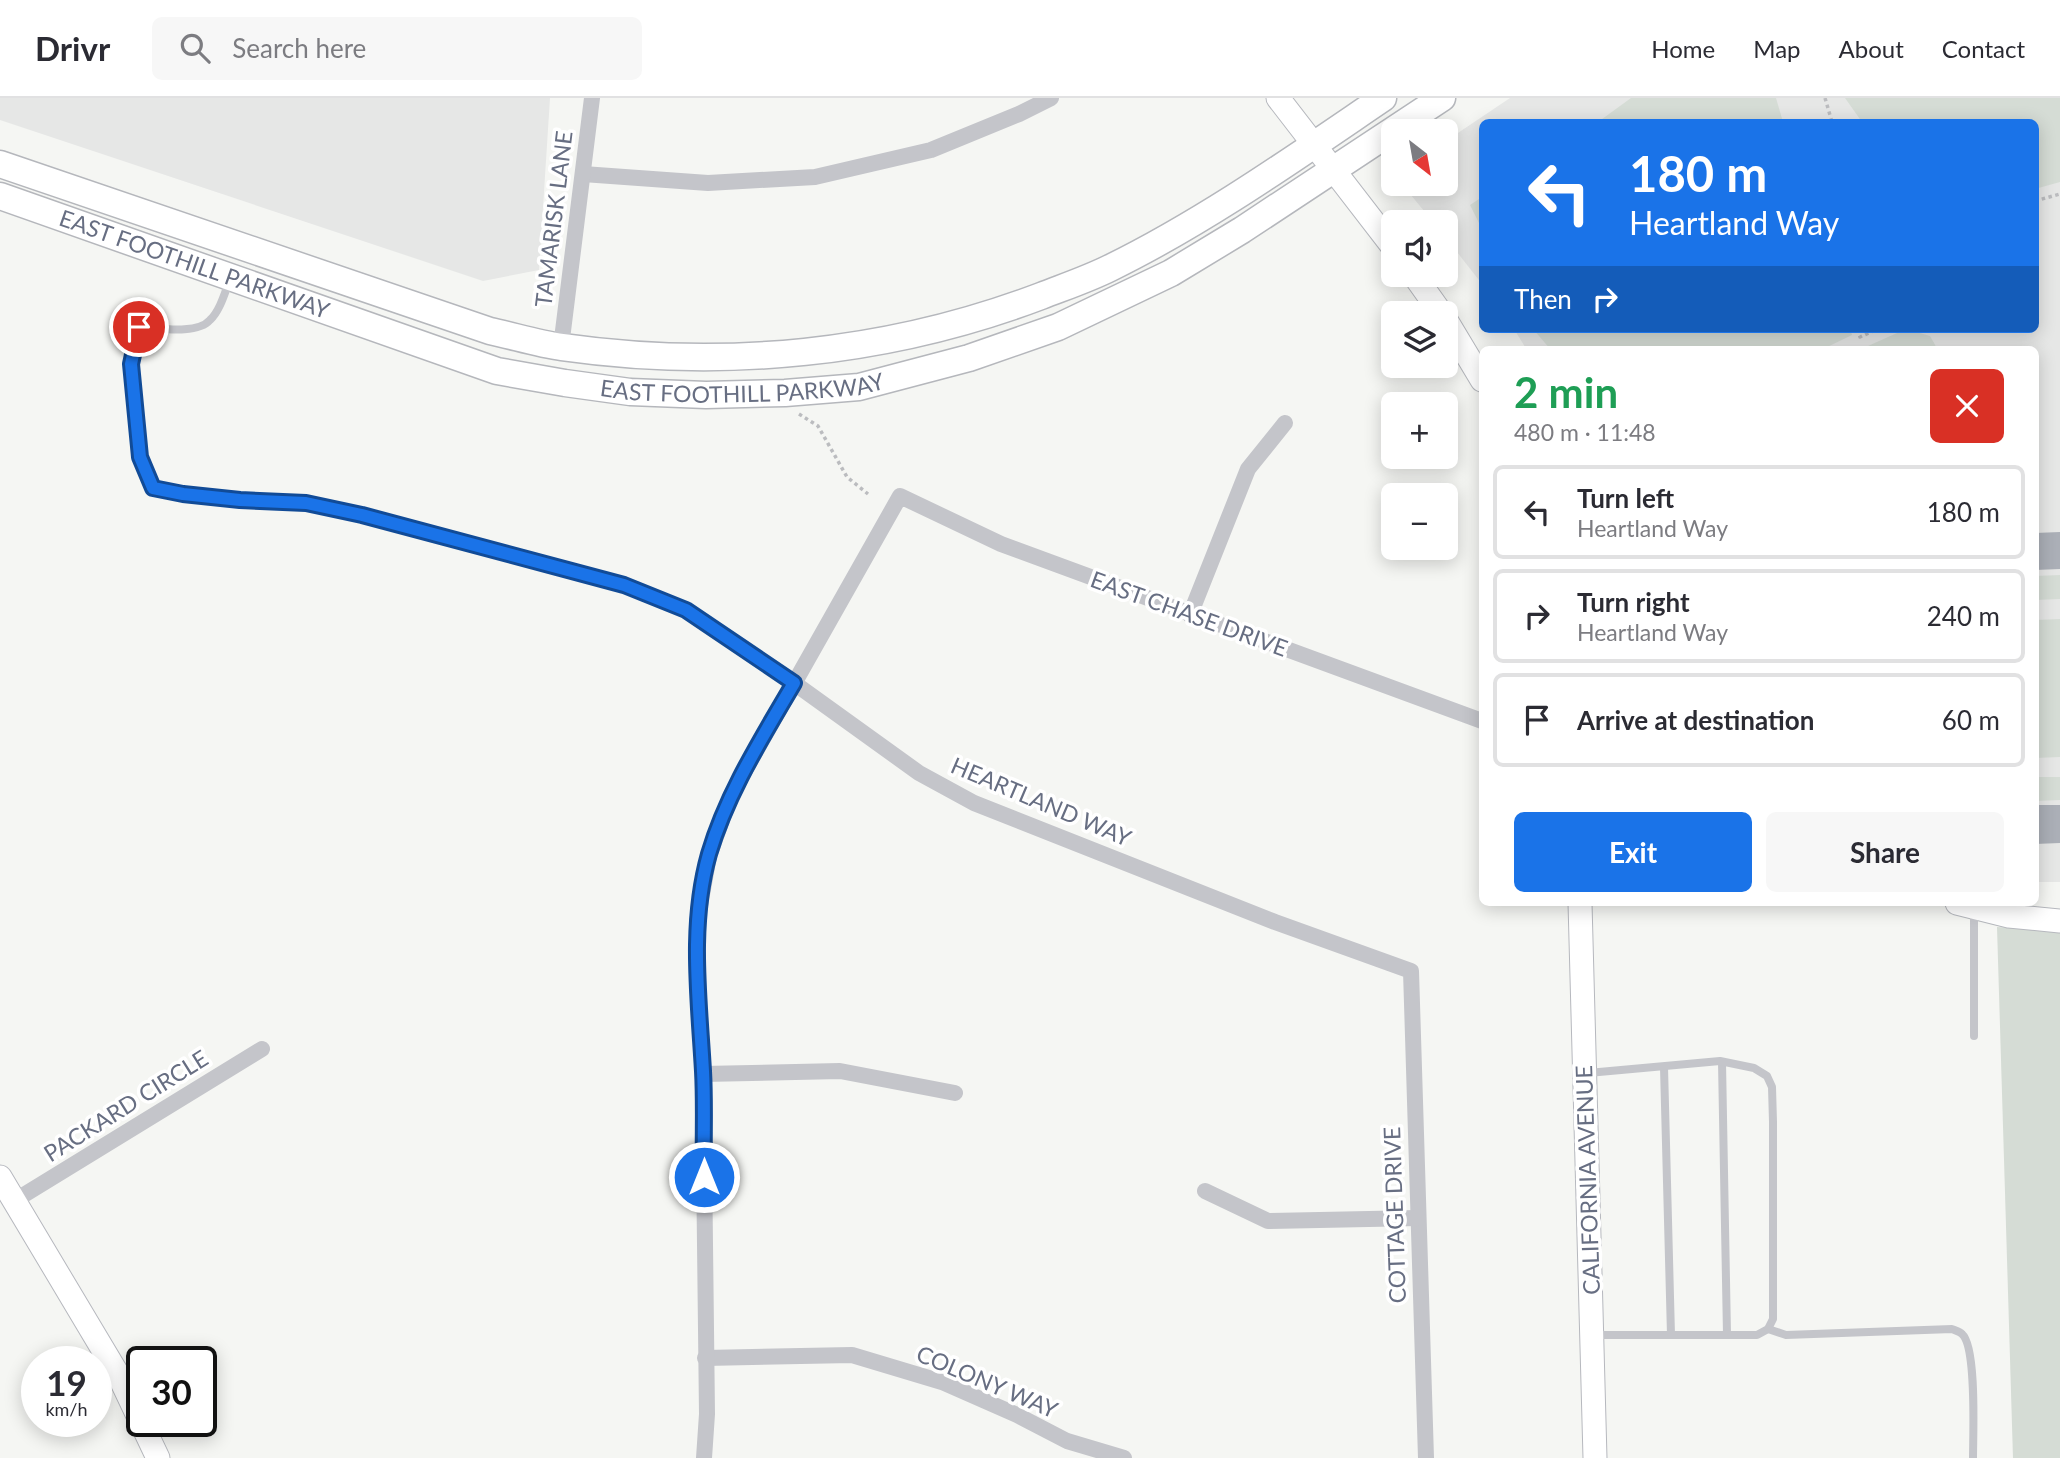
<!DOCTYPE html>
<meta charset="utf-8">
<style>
:root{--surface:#fff;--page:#f7f7f7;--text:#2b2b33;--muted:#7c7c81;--line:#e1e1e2;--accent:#1a73e8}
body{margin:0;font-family:Lato,sans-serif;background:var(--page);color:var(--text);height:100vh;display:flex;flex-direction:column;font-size:26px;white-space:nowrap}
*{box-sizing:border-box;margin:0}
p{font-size:23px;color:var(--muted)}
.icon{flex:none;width:38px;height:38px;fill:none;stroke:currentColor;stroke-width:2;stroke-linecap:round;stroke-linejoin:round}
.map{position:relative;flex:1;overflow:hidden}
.sheet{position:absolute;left:1479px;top:248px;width:560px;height:560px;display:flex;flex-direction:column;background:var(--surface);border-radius:10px;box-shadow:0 4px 18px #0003}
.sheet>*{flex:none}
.hud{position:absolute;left:1479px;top:21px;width:560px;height:214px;border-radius:10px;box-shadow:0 4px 18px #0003;background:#1a73e8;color:#fff;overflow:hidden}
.needle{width:46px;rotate:149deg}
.tools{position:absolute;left:1381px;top:21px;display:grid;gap:14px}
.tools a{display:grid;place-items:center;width:77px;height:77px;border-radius:10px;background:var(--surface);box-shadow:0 4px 18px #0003;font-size:35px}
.speed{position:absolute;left:21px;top:1248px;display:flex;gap:14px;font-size:35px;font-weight:700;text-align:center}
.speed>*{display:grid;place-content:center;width:91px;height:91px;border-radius:50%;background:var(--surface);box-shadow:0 4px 18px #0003;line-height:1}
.speed small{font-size:18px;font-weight:400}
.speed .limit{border:4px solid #111;border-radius:10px;background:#fff;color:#111}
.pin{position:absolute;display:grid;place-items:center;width:60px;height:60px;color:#fff;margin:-30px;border:4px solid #fff;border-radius:50%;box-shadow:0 2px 7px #0007}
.me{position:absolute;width:77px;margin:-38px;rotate:0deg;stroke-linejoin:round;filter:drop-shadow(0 0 5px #0008)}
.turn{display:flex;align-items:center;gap:24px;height:147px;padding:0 35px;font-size:32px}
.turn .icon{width:91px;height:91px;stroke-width:2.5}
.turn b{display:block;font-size:49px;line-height:60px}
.then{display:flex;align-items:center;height:66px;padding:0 35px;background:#0003;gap:14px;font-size:26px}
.round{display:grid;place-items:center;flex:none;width:74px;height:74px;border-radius:10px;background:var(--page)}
.overview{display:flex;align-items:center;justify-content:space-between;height:119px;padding:0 35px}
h1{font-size:42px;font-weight:700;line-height:52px;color:#1e9e55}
.cta{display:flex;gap:14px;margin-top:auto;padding:14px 35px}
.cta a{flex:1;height:80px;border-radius:10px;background:var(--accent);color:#fff;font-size:28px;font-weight:700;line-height:80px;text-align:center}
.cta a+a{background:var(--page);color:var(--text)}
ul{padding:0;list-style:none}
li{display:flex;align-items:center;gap:21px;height:94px;margin:0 14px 10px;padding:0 21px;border:4px solid var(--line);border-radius:10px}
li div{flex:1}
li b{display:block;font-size:26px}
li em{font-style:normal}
header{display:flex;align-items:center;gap:42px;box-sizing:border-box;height:98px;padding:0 35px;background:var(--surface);border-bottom:2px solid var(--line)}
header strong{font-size:33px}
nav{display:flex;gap:38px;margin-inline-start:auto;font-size:24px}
.search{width:490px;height:63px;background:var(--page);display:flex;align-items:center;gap:18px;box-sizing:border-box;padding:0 24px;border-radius:10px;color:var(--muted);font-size:26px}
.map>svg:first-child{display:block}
.built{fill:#e6e7e6}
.green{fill:#d5dcd5}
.building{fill:#abafb7}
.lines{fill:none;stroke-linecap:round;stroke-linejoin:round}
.secondary-casing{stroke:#b6b8be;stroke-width:25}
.primary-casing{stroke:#b5b7bc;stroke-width:29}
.path{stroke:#bbbcbf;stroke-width:3.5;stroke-dasharray:3.5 3.5;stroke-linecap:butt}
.lane{stroke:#c4c5ca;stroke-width:8}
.street{stroke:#c4c5ca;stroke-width:16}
.secondary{stroke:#fff;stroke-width:23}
.primary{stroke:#fff;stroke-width:26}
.route-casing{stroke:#114b97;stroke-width:18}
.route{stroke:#1a73e8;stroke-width:12}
.labels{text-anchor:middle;stroke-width:7;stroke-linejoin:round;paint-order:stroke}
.street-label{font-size:23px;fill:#676e82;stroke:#fff}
</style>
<header>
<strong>Drivr</strong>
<div class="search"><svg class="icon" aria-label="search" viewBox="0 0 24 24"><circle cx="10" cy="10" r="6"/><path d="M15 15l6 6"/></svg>Search here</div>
<nav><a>Home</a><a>Map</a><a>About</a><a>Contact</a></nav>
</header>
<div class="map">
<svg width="2060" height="1360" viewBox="0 0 2060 1360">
<rect width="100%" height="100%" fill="#f5f6f3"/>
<g class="built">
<polygon points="0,0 550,0 539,172 483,183 0,22"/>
<polygon points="1510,0 2060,0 2060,784 2035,784 2035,252 1527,252 1514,231 2035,231 2035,24 1482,24 1482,186 1446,140 1446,124 1433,124 1402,86 1446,86 1446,43"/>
</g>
<g class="green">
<polygon points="1631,0 1776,0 1783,24 1598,24"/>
<polygon points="1845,0 2060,0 2060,84 2035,91 2035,24 1862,24"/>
<polygon points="1482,99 1482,131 1470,107"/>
<polygon points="1533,231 1850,231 1852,237 1821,252 1551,252"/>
<polygon points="1906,231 1930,238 1938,252 1859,252"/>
<polygon points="2060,477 2060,501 2035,502 2035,478"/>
<polygon points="2060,521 2060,659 2035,660 2035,522"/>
<polygon points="2035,679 2060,679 2060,702 2035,703"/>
<polygon points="1997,829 2060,833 2060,1360 2013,1360"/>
</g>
<g class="building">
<polygon points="2060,434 2060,471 2035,472 2035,435"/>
<polygon points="2035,707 2060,707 2060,745 2035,746"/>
</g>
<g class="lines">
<g class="secondary-casing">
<g id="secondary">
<polyline points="1278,0 1393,149"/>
<polyline points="1414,177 1441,215"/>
<polyline points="1446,222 1482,282"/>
<polyline points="1580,805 1595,1360"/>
<polyline points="1957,805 2009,818 2060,823"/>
<polyline points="0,1079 120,1280 158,1360"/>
</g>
</g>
<g class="primary-casing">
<g id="primary">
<path d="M0 66 490 233C514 238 538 246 562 249 724 272 888 256 1041 198 1064 189 1088 181 1110 170 1204 124 1296 59 1383 0"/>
<path id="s1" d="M0 98 497 273 565 285 630 294 706 297 785 295 859 289 969 260 1058 229 1171 175 1242 132 1442 0"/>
</g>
</g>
<g class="path">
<polyline points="1825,0 1832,24"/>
<polyline points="2035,103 2060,96"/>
<polyline points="1858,231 1860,239 1877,231"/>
<polyline points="799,316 818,328 847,379 868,396"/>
</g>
<g class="lane">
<path d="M139 229C159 230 197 237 210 222 220 213 225 194 230 181"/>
<polyline points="1974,938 1974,813"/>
<polyline points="1722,964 1727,1237"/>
<polyline points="1664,969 1671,1237"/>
<polyline points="1588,975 1720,963 1754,970 1767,978 1772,989 1773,1024 1773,1221 1768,1231 1757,1237 1594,1237"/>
<path d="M1768 1231 1786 1237 1952 1231C1954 1232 1960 1234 1962 1236 1977 1249 1973 1337 1973 1360"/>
</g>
<g class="street">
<polyline points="583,76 708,85 815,79 931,52 1019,16 1051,0"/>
<polyline points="139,229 131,266 140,359 153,390 183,396 240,402 306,405 362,417 624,487 686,512 794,585 919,675 974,705 1275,824 1411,873 1426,1360"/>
<polyline points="561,249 592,0"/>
<polyline points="1190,517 1248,371 1285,325"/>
<polyline points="703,976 840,973 955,995"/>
<polyline points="1205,1093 1268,1123 1418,1120"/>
<polyline points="14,1103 262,951"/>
<polyline points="705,1260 852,1257 942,1284 1017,1317 1067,1343 1124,1360"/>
<polyline points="704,1360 707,1316 703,976 697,881 697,824 709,758 731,697 900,398 1001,446 1482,623"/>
</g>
<use href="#secondary" class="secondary"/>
<use href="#primary" class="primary"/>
</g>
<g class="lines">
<g class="route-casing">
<path id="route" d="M139 229 131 266 140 359 153 390 183 396 240 402 306 405 362 417 624 487 686 512 794 585C762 640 727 695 709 756 689 827 699 901 703 973 705 1008 703 1044 704 1079"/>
</g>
<use href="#route" class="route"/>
</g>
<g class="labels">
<g class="street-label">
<text transform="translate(554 121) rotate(-83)" y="8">TAMARISK LANE</text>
<text dy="8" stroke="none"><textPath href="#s1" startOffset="206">EAST FOOTHILL PARKWAY</textPath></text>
<text dy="8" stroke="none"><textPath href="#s1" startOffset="774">EAST FOOTHILL PARKWAY</textPath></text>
<text transform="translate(1189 516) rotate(20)" y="8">EAST CHASE DRIVE</text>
<text transform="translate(1041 704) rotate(23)" y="8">HEARTLAND WAY</text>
<text transform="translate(126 1008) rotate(-32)" y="8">PACKARD CIRCLE</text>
<text transform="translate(1588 1082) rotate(-92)" y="8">CALIFORNIA AVENUE</text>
<text transform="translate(1395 1117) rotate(-92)" y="8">COTTAGE DRIVE</text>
<text transform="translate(987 1284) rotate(23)" y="8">COLONY WAY</text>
</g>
</g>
</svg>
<div class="tools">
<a><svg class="needle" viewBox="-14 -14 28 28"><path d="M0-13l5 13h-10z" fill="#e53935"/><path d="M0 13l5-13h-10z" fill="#7c7c81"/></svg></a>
<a><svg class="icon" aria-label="sound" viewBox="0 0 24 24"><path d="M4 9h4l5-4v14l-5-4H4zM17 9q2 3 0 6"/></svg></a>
<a><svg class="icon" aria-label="layers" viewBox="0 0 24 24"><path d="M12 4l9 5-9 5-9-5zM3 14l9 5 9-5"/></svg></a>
<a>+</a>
<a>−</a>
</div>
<div class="speed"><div>19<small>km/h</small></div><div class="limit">30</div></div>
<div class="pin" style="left:139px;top:229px;background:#d93025"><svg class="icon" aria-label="arrive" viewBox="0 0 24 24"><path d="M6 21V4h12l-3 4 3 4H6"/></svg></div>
<svg class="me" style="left:704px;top:1079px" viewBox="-20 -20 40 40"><circle r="17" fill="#1a73e8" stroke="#fff" stroke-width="3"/><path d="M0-11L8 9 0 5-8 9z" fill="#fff"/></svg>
<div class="hud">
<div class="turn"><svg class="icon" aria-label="left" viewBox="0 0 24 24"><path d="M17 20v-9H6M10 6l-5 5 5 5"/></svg><div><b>180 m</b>Heartland Way</div></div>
<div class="then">Then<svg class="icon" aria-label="right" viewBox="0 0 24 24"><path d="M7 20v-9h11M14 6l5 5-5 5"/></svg></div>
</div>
<section class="sheet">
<div class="overview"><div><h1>2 min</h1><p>480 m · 11:48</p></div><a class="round" style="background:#d93025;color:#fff"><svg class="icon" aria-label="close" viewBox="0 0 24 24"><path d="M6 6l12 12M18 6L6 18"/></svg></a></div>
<ul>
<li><svg class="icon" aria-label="left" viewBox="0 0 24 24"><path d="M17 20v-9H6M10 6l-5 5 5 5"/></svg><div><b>Turn left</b><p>Heartland Way</p></div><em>180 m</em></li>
<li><svg class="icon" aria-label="right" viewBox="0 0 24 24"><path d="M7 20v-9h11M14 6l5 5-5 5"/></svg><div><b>Turn right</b><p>Heartland Way</p></div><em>240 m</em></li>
<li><svg class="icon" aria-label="arrive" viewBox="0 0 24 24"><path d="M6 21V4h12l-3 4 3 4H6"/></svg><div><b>Arrive at destination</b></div><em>60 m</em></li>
</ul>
<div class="cta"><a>Exit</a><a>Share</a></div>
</section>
</div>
